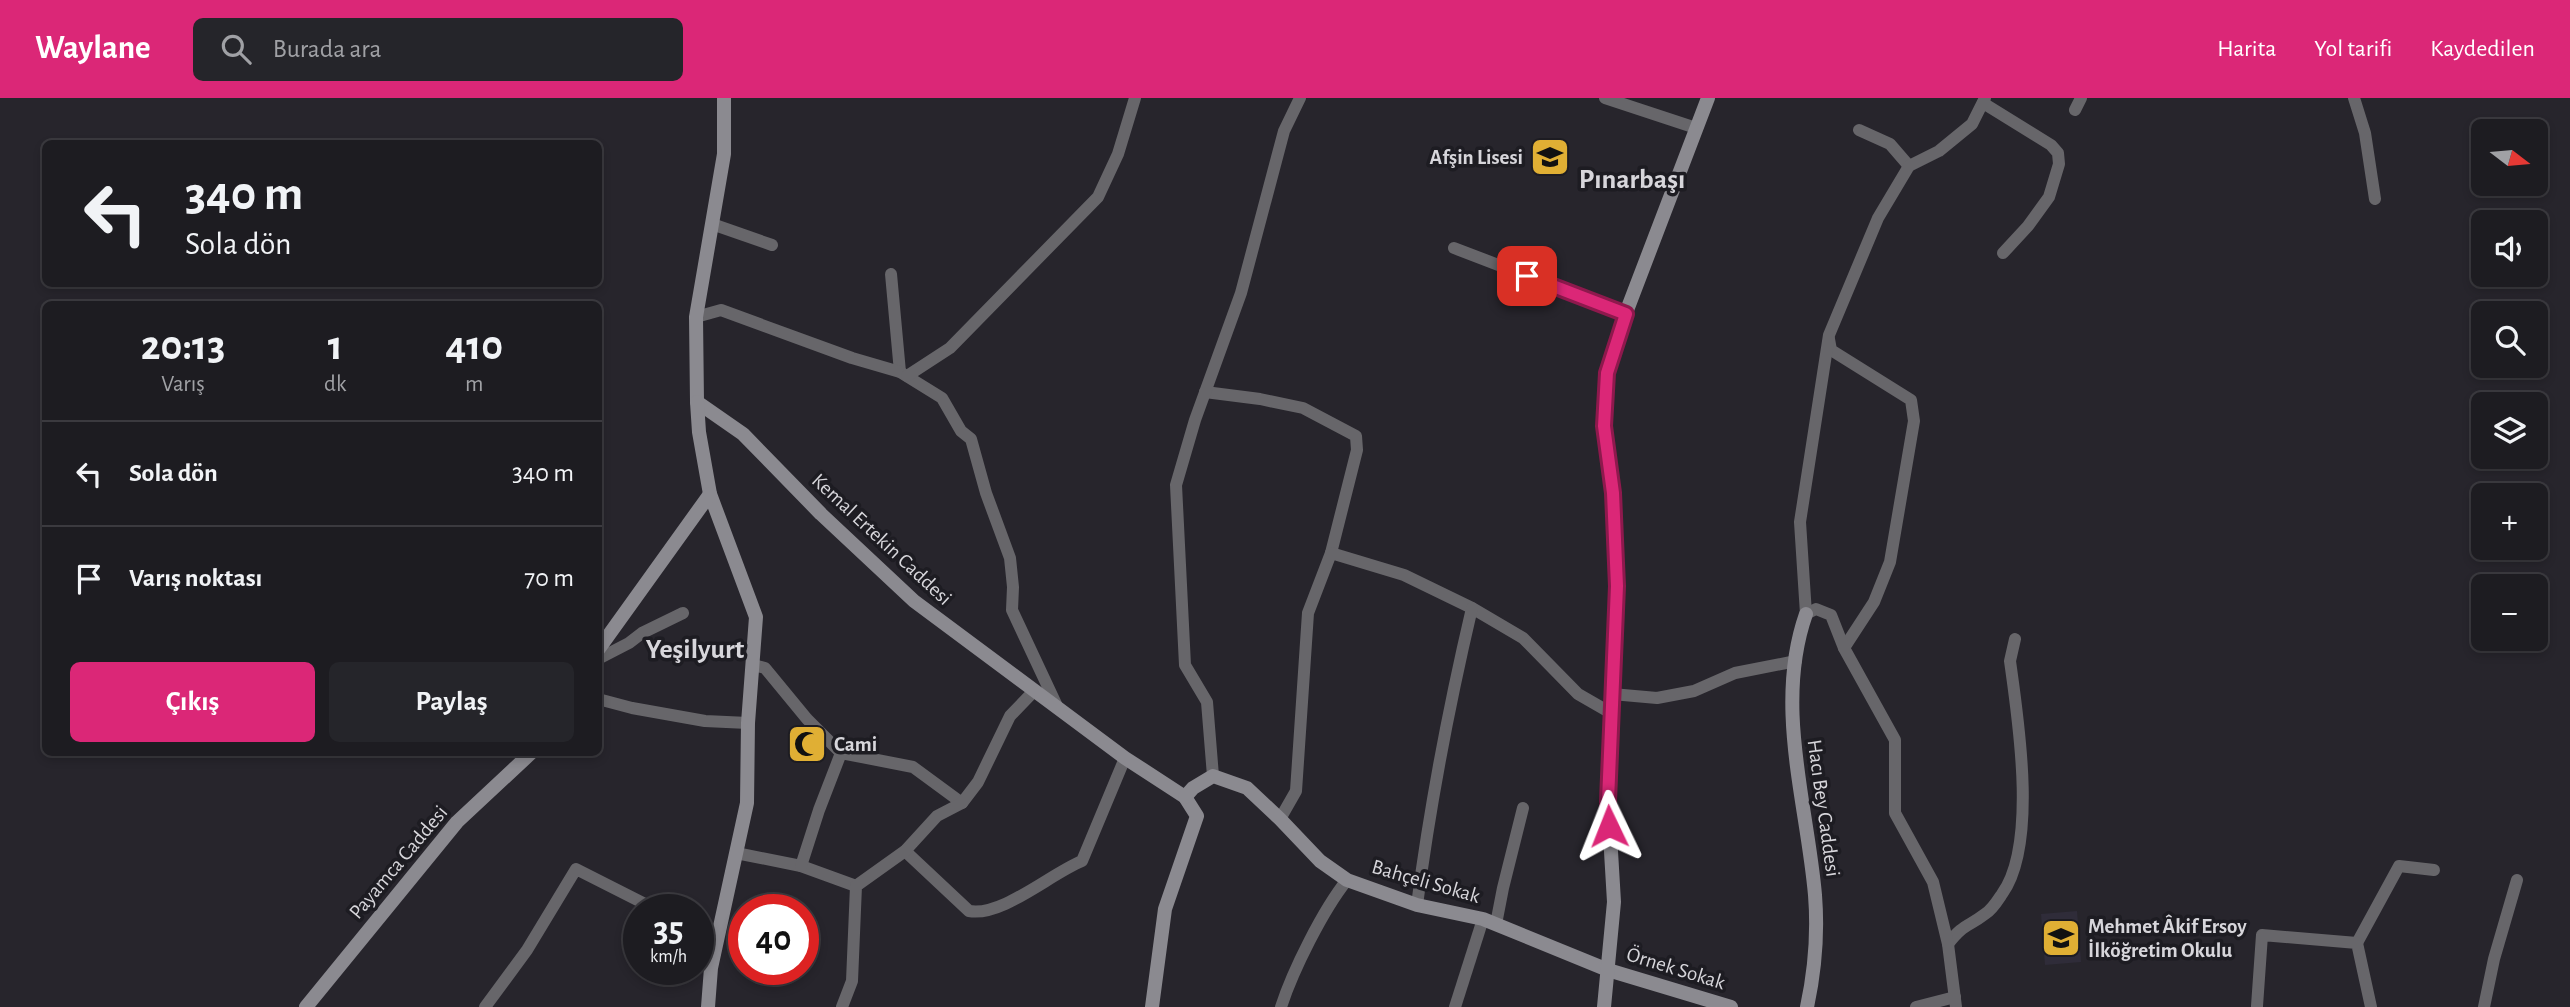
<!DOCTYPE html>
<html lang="tr">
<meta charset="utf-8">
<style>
:root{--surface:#1d1c21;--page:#25252a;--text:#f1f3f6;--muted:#a0a1a5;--line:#3b3a3f;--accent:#db2777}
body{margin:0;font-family:"Alegreya Sans",sans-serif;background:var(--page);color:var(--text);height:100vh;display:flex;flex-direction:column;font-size:26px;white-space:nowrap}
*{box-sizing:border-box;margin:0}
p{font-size:23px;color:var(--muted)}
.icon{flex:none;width:38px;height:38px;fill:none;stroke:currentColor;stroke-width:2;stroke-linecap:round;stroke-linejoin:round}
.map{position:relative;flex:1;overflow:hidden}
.drawer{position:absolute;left:42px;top:203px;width:560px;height:455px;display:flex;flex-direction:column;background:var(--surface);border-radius:10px;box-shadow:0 4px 10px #0003,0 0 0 2px var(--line)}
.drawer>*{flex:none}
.top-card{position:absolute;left:42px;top:42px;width:560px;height:147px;border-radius:10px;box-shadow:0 4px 10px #0003,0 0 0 2px var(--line);background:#1d1c21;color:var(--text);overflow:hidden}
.needle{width:46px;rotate:106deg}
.buttons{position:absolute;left:2471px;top:21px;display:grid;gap:14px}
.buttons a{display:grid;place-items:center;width:77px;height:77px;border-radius:10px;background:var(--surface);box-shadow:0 4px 10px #0003,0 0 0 2px var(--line);font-size:35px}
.speed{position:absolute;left:623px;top:796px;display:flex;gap:14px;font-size:35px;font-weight:700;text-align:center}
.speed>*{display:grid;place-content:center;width:91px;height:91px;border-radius:50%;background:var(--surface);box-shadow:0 4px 10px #0003,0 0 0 2px var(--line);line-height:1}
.speed small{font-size:18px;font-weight:400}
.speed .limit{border:10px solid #d22;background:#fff;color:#111}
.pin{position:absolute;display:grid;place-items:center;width:60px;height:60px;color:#fff;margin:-30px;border-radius:14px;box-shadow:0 4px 10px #0006}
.me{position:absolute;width:77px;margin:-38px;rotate:358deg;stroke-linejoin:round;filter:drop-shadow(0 0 5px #0008)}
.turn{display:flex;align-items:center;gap:24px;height:147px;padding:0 28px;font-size:32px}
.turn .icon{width:91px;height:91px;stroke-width:2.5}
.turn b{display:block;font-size:49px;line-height:60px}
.eta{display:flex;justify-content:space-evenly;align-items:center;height:119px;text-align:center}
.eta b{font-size:42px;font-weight:600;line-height:49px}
.primary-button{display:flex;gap:14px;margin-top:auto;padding:14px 28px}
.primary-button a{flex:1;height:80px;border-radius:10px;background:var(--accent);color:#fff;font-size:28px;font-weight:600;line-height:80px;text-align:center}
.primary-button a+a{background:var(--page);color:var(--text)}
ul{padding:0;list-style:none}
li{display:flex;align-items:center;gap:21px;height:105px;padding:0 28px;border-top:2px solid var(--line)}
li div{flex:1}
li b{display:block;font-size:26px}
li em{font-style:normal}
header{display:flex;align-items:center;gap:42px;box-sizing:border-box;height:98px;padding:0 35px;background:var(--accent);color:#fff}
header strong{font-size:33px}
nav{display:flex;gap:38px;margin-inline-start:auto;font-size:24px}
.search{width:490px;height:63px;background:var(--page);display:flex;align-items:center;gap:18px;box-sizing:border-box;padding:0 24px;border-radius:10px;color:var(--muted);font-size:26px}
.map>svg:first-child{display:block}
.built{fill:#2f2c39}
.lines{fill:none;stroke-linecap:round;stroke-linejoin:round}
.street{stroke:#67666a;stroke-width:12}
.secondary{stroke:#8b8a90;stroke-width:14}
.route-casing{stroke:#8e194d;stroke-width:18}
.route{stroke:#db2777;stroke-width:12}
.labels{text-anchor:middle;stroke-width:7;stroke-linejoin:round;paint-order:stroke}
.poi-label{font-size:21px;font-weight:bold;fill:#d7d6db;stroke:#1d1c22;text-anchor:start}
.street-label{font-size:21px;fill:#d7d6db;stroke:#1d1c22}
.district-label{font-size:28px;font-weight:bold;fill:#d7d6db;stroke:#1d1c22}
</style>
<header>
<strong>Waylane</strong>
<div class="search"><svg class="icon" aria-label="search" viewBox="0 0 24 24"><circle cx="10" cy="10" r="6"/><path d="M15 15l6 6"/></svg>Burada ara</div>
<nav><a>Harita</a><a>Yol tarifi</a><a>Kaydedilen</a></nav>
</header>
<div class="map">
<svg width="2570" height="909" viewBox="0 0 2570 909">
<rect width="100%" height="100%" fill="#27252c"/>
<polygon class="built" points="2077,813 2081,864 2045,867 2041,816"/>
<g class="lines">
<g class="street">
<polyline points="1605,0 1696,30"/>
<polyline points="2354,0 2365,35 2375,101"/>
<polyline points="1983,5 2051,47 2058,55 2059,66 2049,99 2028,128 2003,155"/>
<polyline points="2075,12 2081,0"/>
<polyline points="1859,32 1890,46 1909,68"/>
<polyline points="712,126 772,147"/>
<polyline points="1454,150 1626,216"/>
<polyline points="891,176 900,274"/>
<polyline points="696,219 721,212 852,260 900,274 942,300 961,333 971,341 986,395 1010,460 1013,489 1012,512 1057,608"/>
<polyline points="1829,241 1831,252 1911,302 1914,323 1890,464 1874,504 1844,550"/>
<polyline points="907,278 950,250 1098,99 1118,56 1135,0"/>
<polyline points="1205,294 1260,301 1303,310 1356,338 1357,352 1331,455"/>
<polyline points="598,561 629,545 642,535 683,515"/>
<polyline points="753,567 765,570 807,621 841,655 913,669 962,705"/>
<polyline points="1612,596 1657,600 1694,593 1735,575 1796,563"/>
<polyline points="598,601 632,610 705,623 748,625"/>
<polyline points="1213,678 1207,604 1185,567 1176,387 1195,322 1241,195 1284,33 1300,0"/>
<polyline points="1280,721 1296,693 1308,515 1331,455 1404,477 1472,510 1523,540 1578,596 1611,615"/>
<path d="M905 753 969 813C1002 819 1050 776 1082 763L1125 660"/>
<polyline points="736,755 801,768 856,788"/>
<polyline points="801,768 819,712 841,655"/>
<path d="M1417 807C1430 707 1449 608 1472 510"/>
<polyline points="1496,826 1503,790 1523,710"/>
<polyline points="698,832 718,841"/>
<polyline points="2357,845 2399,768 2434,772"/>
<path d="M1948 846C1963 826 1968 829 1985 816 1992 812 1998 802 2002 796 2038 746 2018 621 2010 563L2015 541"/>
<polyline points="2257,908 2262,837 2357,845 2371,909"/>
<polyline points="485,909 527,852 576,771 657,812"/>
<polyline points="842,909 852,883 856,788 905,753 937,718 962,705 978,684 1010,618 1034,593"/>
<path d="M1281 909C1293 872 1323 812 1347 782"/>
<polyline points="1455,909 1483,821"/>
<polyline points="1916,909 1955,899"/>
<polyline points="1956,909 1948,846 1933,784 1895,715 1895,642 1844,550 1831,517 1816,511 1806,516 1800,424 1829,237 1878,120 1909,68 1939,53 1972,26 1985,0"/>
<polyline points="2484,909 2494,861 2517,782"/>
</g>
<g class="secondary">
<polyline points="724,0 724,56 696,219 697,304 743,336 821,416 914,503 1125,660 1185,699 1197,718 1165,811 1152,909"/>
<polyline points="697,304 699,334 710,396 756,519 748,625 747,705 711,870 708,909"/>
<path d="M1806 516C1774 607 1807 705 1815 797 1818 835 1815 872 1807 909"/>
<polyline points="598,552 710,396"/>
<polyline points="1185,699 1193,690 1213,678 1247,690 1280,721 1320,763 1347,782 1417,807 1483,821 1608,872 1731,909"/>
<polyline points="306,909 457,724 532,654"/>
<polyline points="1604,909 1614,804 1608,703 1617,488 1613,395 1604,328 1607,276 1624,220 1708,0"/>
</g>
</g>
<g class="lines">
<g class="route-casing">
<polyline id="route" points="1527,178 1626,216 1607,275 1604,328 1613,395 1617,488 1608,703 1609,728"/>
</g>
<use href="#route" class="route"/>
</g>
<defs>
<g id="school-square" transform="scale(2.0125)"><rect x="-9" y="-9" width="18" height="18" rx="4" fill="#e0af34" stroke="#1d1c22"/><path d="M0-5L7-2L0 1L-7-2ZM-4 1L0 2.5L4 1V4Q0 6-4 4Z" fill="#111"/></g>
<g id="mosque-square" transform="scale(2.0125)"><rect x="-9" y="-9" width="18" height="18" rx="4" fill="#e0af34" stroke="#1d1c22"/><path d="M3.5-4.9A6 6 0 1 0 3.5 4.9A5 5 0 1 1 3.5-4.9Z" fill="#111"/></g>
</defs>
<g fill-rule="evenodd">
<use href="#school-square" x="1550" y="59"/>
<use href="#mosque-square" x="807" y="646"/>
<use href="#school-square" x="2061" y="840"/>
</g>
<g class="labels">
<g class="poi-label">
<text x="1523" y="66" text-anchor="end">Afşin Lisesi</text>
<text x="834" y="653">Cami</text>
<text x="2088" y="835">Mehmet Âkif Ersoy<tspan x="2088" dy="24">İlköğretim Okulu</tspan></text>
</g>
<g class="street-label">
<text transform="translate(882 441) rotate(43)" y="7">Kemal Ertekin Caddesi</text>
<text transform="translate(1824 710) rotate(82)" y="7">Hacı Bey Caddesi</text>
<text transform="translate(398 764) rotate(-50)" y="7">Payamca Caddesi</text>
<text transform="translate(1426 783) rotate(16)" y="7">Bahçeli Sokak</text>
<text transform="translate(1676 870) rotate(17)" y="7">Örnek Sokak</text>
</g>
<g class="district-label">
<text x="1632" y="90">Pınarbaşı</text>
<text x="695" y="560">Yeşilyurt</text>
</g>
</g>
</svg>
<div class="buttons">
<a><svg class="needle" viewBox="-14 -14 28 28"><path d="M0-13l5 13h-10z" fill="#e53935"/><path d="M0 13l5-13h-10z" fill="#a0a1a5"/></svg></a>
<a><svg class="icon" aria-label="sound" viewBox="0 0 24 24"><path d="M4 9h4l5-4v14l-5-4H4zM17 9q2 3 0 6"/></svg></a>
<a><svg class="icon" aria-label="search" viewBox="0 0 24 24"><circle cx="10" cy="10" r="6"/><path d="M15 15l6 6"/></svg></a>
<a><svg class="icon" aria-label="layers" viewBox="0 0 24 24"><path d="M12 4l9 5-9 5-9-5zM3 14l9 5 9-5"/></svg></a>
<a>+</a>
<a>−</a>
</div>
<div class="speed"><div>35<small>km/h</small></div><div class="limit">40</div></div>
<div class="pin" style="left:1527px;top:178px;background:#d93025"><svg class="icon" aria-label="arrive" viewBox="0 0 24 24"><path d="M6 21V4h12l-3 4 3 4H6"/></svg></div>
<svg class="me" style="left:1609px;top:728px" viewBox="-20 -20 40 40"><path d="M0-17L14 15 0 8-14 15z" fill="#db2777" stroke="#fff" stroke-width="4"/></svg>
<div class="top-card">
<div class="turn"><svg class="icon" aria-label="left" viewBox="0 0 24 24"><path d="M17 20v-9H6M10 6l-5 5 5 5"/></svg><div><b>340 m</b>Sola dön</div></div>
</div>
<section class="drawer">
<div class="eta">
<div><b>20:13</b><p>Varış</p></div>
<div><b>1</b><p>dk</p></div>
<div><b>410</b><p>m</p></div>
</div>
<ul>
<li><svg class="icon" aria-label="left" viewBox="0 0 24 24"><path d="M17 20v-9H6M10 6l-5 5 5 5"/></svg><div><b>Sola dön</b></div><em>340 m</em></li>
<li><svg class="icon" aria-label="arrive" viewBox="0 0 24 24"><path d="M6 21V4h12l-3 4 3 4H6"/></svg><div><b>Varış noktası</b></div><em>70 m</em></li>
</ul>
<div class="primary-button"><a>Çıkış</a><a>Paylaş</a></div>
</section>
</div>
